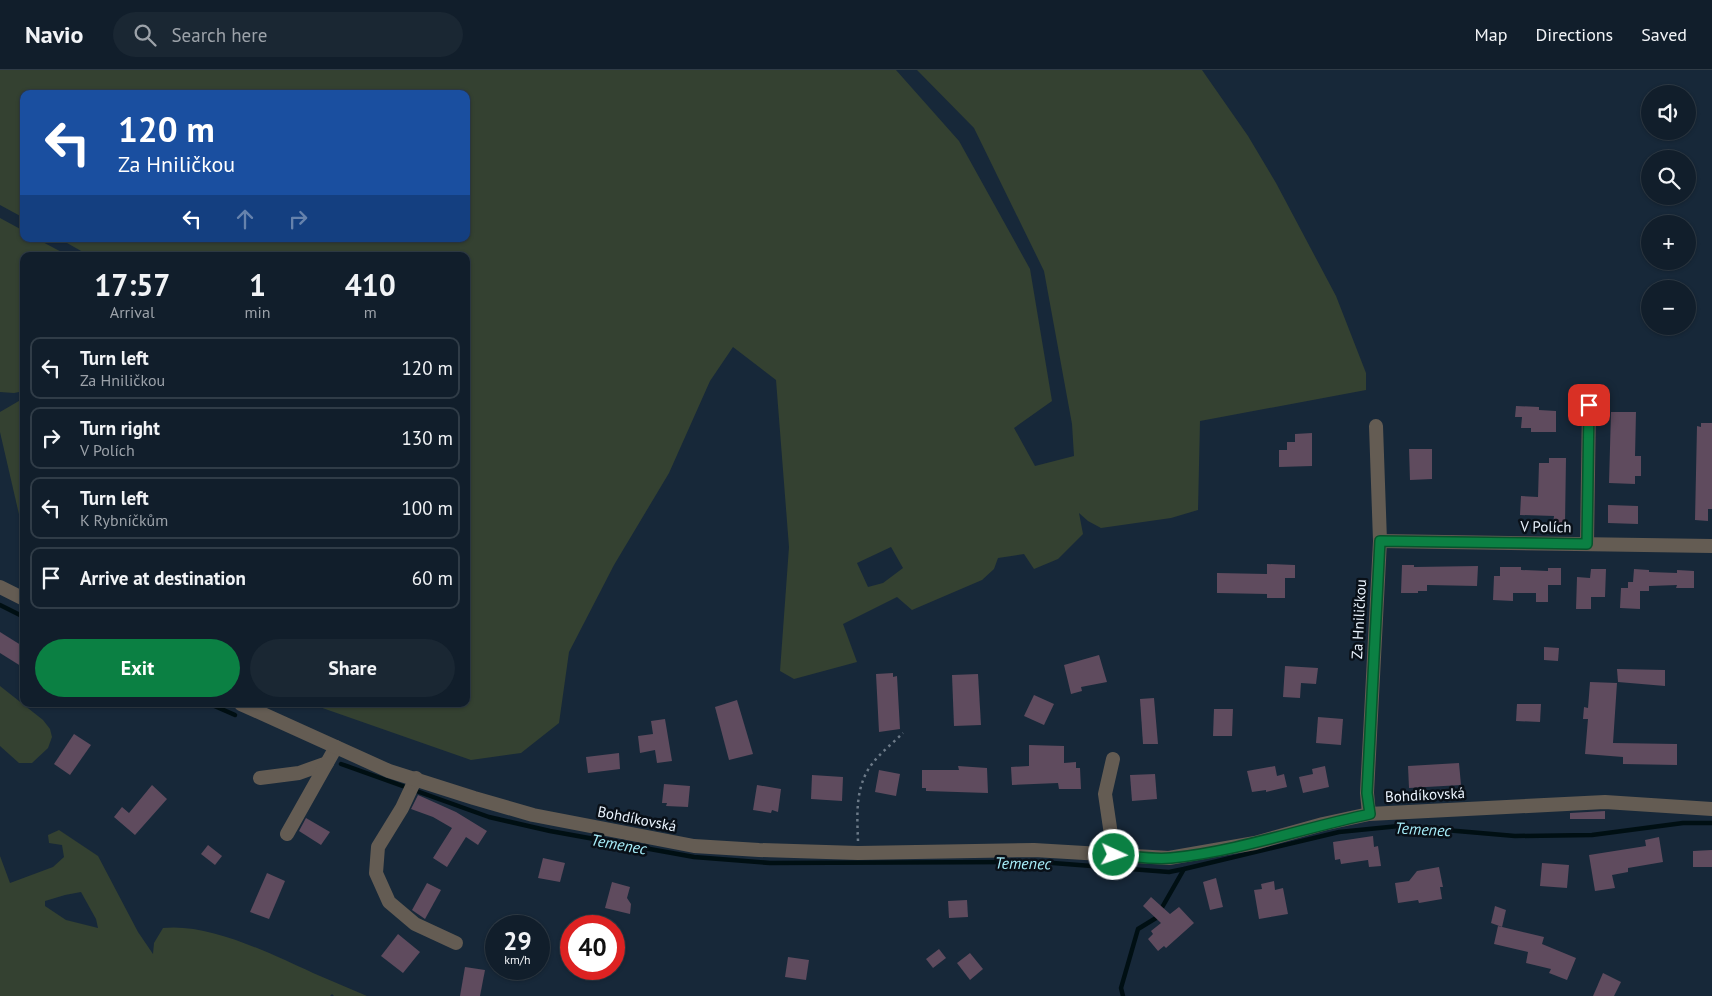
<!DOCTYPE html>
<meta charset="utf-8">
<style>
:root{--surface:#111e2b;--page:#1a2733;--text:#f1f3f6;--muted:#9ca2a9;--line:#303c47;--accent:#0b8043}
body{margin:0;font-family:"PT Sans",sans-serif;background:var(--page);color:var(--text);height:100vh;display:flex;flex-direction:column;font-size:19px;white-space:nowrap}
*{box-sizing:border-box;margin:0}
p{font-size:16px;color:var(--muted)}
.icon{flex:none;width:28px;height:28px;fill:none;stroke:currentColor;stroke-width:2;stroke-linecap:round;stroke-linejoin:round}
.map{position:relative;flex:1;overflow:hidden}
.panel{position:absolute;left:20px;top:182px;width:450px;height:455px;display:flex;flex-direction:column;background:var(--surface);border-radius:10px;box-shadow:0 1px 4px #0004,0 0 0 1px var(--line)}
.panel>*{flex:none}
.banner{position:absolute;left:20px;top:20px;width:450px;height:152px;border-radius:10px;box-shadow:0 1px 4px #0004,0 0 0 1px var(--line);background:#1a4fa0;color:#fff;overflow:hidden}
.tools{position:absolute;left:1641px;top:15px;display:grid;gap:10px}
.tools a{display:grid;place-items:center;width:55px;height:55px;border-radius:50%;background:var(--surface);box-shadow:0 1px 4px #0004,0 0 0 1px var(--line);font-size:25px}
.speed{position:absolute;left:485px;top:845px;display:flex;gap:10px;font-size:25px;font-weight:700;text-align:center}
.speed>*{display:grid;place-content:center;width:65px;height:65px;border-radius:50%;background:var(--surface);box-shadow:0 1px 4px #0004,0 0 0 1px var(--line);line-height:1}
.speed small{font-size:12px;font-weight:400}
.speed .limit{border:8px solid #d22;background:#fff;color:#111}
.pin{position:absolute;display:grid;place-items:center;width:42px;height:42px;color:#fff;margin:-21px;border-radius:10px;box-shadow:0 2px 8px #0006}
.me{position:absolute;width:55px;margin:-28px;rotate:93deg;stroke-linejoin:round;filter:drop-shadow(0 0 4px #0008)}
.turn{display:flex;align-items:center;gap:18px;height:105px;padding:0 15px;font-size:22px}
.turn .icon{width:65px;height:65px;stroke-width:2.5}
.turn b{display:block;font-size:35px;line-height:42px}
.lanes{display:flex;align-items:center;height:48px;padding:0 15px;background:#0003;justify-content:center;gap:25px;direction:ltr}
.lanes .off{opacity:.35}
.eta{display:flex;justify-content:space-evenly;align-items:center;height:85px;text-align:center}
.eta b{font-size:30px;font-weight:700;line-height:35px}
.primary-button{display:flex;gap:10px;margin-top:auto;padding:10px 15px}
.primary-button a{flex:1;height:58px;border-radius:30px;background:var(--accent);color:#fff;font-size:20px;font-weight:700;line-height:58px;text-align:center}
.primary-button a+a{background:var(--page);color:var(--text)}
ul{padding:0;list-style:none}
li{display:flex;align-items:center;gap:15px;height:62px;margin:0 10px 8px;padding:0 5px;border:2px solid var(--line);border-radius:10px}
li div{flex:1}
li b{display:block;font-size:19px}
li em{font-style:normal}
header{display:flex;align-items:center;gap:30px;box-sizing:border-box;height:70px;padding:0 25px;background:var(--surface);border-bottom:1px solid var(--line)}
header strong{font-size:24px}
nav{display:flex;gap:28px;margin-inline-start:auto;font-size:18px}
.search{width:350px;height:45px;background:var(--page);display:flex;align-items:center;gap:12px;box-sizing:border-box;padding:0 18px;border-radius:28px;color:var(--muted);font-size:19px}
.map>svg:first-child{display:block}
.green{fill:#344131;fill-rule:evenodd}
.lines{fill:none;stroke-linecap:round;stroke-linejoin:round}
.stream{stroke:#000f13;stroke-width:4.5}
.building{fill:#5f4b5e}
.path{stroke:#6c7a88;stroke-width:2.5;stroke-dasharray:2.5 4;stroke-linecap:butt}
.minor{stroke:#645c53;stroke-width:14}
.tertiary{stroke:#645c53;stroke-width:14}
.route-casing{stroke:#07532c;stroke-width:12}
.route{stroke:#0b8043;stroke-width:9}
.labels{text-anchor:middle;stroke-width:5;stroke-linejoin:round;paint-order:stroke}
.street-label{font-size:15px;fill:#eaf3fd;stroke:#091018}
.water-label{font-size:16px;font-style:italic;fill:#a8effb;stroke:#091018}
</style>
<header>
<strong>Navio</strong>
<div class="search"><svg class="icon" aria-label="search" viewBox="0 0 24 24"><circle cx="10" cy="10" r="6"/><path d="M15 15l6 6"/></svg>Search here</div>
<nav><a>Map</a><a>Directions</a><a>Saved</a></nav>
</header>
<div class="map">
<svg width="1712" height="926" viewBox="0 0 1712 926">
<rect width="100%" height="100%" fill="#172839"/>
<g class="green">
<path d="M0 0H896L959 71 1030 199 1052 331 1014 358 1035 396 1074 386 1072 354 1044 201 974 58 917 0H1202L1248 66 1276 113 1336 226 1366 303V320L1200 351 1198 440 1171 448 1101 458 1088 451 1079 443 1083 464 1058 489 1034 499 1024 484 998 488 994 499 982 510 912 540 897 527 843 554 857 592 794 609 780 601 789 477 776 310 733 277 710 311 669 403 614 495 569 582 559 653 521 683 471 690 311 634H466V186H90L60 169H466V24H24V148L0 135ZM891 477 903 498 883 513 868 517 857 493Z"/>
<polygon points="0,148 24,161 24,169 37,169 69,186 24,186 24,321 14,323 0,322"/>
<polygon points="24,328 24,466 0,362 0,342"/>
<polygon points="0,616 43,650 50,659 52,667 48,678 32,693 19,693 0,676"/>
<path d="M59 760 98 786 138 862 153 884 154 873 163 858C210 853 271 884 313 903 331 911 349 918 367 926H334L332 924 330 926H0V786L10 813 53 797 64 787 62 775 49 773 48 765ZM81 822 96 849 98 858 66 850 45 836V831L65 825Z"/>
</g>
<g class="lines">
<g class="stream">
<polyline points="0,535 24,547"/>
<polyline points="210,634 235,645"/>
<polyline points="341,694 489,747 550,761 694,787 770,793 1040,792 1169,802 1184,799 1339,762 1399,756 1515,766 1592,765 1683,753 1712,753"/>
<polyline points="1123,926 1121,918 1138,859 1156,848 1184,799"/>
</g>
</g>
<g class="building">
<polygon points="1516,336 1539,337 1539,340 1556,341 1556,362 1531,362 1531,358 1521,358 1522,347 1515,347"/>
<polygon points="1611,342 1636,342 1635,386 1641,386 1641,406 1635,406 1635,414 1609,413"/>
<polygon points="1701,353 1712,353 1712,439 1708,439 1708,451 1695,450 1697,356 1701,357"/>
<polygon points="1312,363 1312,396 1279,397 1279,380 1287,380 1287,372 1295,372 1295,364"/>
<polygon points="1409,379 1432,379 1432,409 1410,410"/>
<polygon points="1549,388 1566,388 1565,454 1553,454 1554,446 1520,445 1521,426 1538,427 1539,393 1549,393"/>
<polygon points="1608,435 1638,436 1638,454 1608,453"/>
<polygon points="1267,494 1295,495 1295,508 1285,508 1285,528 1267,528 1267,524 1217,523 1217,503 1267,504"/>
<polygon points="1402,495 1414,495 1414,497 1478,496 1477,516 1427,515 1427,521 1418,521 1418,523 1401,523"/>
<polygon points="1500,497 1521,497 1521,500 1548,501 1548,498 1561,498 1561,515 1548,515 1548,532 1536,532 1536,523 1513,523 1513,531 1493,530 1494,506 1500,506"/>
<polygon points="1591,499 1606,499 1605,527 1591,527 1591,539 1576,539 1577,507 1590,508"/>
<polygon points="1634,499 1649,500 1649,502 1677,503 1677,500 1694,501 1694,518 1676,518 1677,515 1649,516 1649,521 1640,521 1640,539 1620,538 1621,518 1628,518 1628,512 1633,512"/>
<polygon points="0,562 24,577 24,598 0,583"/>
<polygon points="1544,577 1559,578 1558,591 1544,590"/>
<polygon points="1099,585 1107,612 1081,617 1082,621 1071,624 1064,595"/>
<polygon points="1285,596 1318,598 1316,614 1301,613 1300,628 1283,627"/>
<polygon points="1617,599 1665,600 1665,616 1618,612"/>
<polygon points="893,603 893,607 897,606 900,659 879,662 876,604"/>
<polygon points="978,604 981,655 954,656 952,605"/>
<polygon points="1590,612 1617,613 1613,673 1677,674 1677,695 1623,694 1623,687 1585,684 1588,649 1583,649 1584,637 1588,638"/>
<polygon points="1034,625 1054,634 1044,655 1024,646"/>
<polygon points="1154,628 1158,674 1143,674 1140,629"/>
<polygon points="737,630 753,684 729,690 715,637"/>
<polygon points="1517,634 1541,634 1540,652 1516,651"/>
<polygon points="1214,639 1233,639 1232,666 1213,666"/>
<polygon points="1318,647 1343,649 1341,675 1316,673"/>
<polygon points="665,649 672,691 657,693 655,680 640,683 638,666 653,664 651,651"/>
<polygon points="74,664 91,675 70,705 54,694"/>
<polygon points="1029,675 1064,676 1064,693 1076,692 1076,698 1080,698 1081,719 1059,719 1058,713 1012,715 1011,697 1029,696"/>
<polygon points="619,683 620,699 588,703 586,687"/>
<polygon points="1459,693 1461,715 1409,718 1408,696"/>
<polygon points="958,696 987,698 988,723 926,721 926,718 922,718 922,700 959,700"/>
<polygon points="1275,696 1277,706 1284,704 1287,717 1266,722 1266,720 1252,722 1247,701"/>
<polygon points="1325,696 1329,717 1303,723 1299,707 1313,704 1312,699"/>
<polygon points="879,700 900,704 896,726 875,722"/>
<polygon points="1155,704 1157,729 1132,731 1130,705"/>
<polygon points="812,705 843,707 842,731 811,729"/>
<polygon points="664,714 690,716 688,737 666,736 667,733 662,733"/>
<polygon points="152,715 167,729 135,765 114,747 122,737 129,743"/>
<polygon points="757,715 781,719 778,742 772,740 771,743 753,740"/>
<polygon points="418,725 456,742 487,761 478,775 466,767 447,797 433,788 452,758 433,747 411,739"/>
<polygon points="1605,741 1605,749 1570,749 1570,743"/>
<polygon points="306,748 330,762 321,775 299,761"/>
<polygon points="1373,766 1374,777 1378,776 1381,796 1369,797 1368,790 1341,794 1340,789 1335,790 1333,772"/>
<polygon points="1659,767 1663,792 1628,798 1628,802 1612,805 1615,818 1595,821 1589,785 1646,776 1645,770"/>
<polygon points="208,775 222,786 215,795 201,784"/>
<polygon points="1712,780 1712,797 1693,797 1693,781"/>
<polygon points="543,788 565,793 560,812 538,808"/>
<polygon points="1542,793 1569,795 1567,818 1540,816"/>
<polygon points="1439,797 1443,817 1440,817 1442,829 1419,833 1418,830 1398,833 1395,813 1409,811 1417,801"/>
<polygon points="267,803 285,811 269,849 250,842"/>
<polygon points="1216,808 1223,837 1210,840 1203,812"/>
<polygon points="1274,811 1275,820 1283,818 1288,844 1259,849 1254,820 1262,819 1261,814"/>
<polygon points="612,812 630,817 627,828 631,834 630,844 605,838"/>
<polygon points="427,813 441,820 425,849 412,840"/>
<polygon points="1151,827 1170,844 1179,837 1194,853 1166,878 1164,876 1158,881 1148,869 1153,864 1151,861 1161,853 1143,836"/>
<polygon points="967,830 968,847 949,848 948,831"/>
<polygon points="1495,836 1506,840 1502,857 1491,853"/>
<polygon points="1498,856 1544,867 1542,874 1576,888 1567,910 1549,903 1551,899 1526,893 1528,882 1494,874"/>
<polygon points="398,864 420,882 403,903 381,886"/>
<polygon points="939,879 946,888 933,898 926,889"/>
<polygon points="970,883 983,899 970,910 957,893"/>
<polygon points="788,887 809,890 806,910 785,907"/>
<polygon points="465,897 485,900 480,926 460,926"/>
<polygon points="1603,903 1621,912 1614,926 1593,926"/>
</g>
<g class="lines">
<path class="path" d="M858 771C857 745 855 716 872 694 880 683 893 673 903 663"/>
<g class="minor">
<polyline points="1380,471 1712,476"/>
<polyline points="1587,474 1589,335"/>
<polyline points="1113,689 1105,724 1114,785"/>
<polyline points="260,708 299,703 327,693"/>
<polyline points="416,708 402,738 378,777 376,803 389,832 415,854 456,873"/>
<polyline points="1369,744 1367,723 1380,471 1376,356"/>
<polyline points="287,764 336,677"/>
</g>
<g class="tertiary">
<polyline points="0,517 24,529"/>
<polyline points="241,634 389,701 474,728 533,745 694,776 759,780 858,783 1034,780 1169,788 1255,773 1323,754 1369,744 1605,732 1712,739"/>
</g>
</g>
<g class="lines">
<g class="route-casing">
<path id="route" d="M1114 785C1132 786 1153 790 1171 788 1239 781 1303 758 1370 744L1367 723 1380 471 1587 474 1589 335"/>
</g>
<use href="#route" class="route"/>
</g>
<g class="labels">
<g class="street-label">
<text transform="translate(1546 457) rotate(1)" y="5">V Polích</text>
<text transform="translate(1359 549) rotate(-87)" y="5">Za Hniličkou</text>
<text transform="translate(1425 725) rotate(-3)" y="5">Bohdíkovská</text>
<text transform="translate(637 749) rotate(11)" y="5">Bohdíkovská</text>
</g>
<g class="water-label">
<text transform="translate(1423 759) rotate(3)" y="6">Temenec</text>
<text transform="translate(619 774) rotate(10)" y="6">Temenec</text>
<text transform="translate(1023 793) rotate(1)" y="6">Temenec</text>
</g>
</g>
</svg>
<div class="tools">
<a><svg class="icon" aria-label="sound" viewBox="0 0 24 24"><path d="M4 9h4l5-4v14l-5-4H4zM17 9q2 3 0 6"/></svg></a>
<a><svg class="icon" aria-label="search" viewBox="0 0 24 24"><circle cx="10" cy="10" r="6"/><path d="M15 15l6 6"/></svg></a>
<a>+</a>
<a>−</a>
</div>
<div class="speed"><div>29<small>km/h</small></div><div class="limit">40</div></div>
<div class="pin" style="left:1589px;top:335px;background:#d93025"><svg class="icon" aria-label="arrive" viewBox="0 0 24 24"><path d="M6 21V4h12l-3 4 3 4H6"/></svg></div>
<svg class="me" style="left:1114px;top:785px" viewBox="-20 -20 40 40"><circle r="17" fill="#0b8043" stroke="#fff" stroke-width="3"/><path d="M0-11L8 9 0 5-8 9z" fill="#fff"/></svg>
<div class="banner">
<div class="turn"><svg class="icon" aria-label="left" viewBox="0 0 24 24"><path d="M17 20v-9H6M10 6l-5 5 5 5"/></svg><div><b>120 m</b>Za Hniličkou</div></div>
<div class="lanes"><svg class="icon" aria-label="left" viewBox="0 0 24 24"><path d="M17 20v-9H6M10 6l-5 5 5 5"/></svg><svg class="icon off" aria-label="ahead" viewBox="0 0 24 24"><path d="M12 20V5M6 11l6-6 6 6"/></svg><svg class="icon off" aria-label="right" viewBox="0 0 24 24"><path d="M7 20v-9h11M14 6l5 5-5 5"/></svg></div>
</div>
<section class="panel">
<div class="eta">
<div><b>17:57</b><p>Arrival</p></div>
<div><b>1</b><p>min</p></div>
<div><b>410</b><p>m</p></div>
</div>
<ul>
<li><svg class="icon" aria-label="left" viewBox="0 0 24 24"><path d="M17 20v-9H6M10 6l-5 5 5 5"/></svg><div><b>Turn left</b><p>Za Hniličkou</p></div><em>120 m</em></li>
<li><svg class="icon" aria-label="right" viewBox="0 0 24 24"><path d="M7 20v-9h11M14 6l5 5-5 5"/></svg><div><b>Turn right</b><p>V Polích</p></div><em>130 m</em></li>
<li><svg class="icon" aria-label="left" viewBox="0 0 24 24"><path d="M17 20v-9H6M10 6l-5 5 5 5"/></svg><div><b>Turn left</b><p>K Rybníčkům</p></div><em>100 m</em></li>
<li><svg class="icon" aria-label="arrive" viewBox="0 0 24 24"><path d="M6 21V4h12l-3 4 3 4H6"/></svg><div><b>Arrive at destination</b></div><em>60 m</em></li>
</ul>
<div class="primary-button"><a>Exit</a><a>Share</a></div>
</section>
</div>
